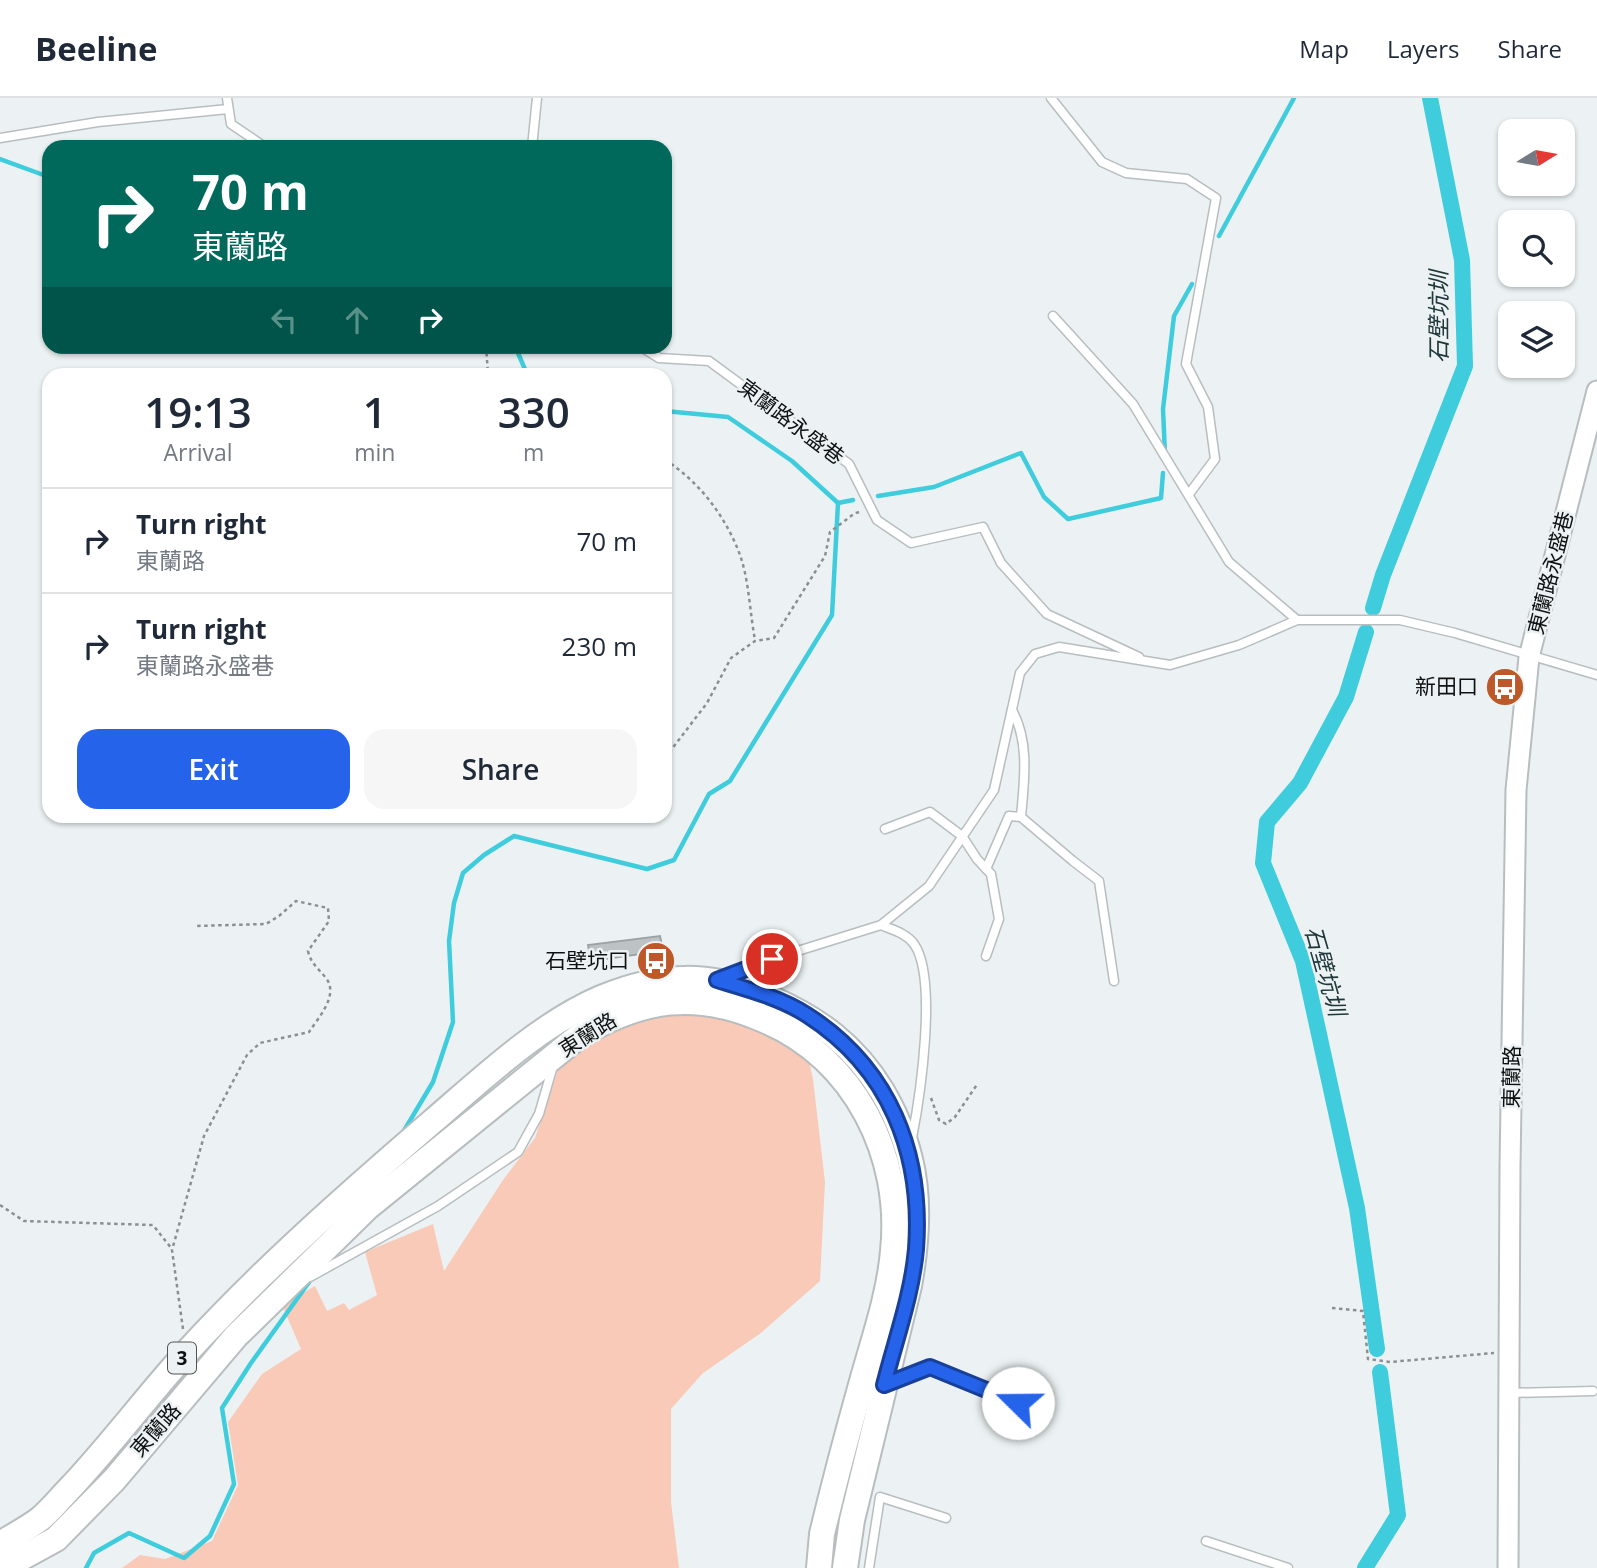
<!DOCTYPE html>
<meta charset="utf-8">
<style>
:root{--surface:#fff;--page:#f6f6f7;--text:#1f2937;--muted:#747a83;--line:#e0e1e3;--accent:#2563eb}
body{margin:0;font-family:"Open Sans","Noto Sans TC",sans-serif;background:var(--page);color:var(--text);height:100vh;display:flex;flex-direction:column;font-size:26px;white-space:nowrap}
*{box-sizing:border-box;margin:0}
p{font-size:23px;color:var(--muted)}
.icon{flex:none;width:38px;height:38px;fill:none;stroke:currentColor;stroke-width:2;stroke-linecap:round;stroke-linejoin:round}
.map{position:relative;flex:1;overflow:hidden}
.side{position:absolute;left:42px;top:270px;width:630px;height:455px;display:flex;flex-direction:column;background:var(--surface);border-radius:21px;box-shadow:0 2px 5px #0004}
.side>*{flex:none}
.hud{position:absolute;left:42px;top:42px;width:630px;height:214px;border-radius:21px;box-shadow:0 2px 5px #0004;background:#00695c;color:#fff;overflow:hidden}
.needle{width:46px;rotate:79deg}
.fabs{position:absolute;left:1498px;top:21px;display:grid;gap:14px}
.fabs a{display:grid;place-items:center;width:77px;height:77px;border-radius:14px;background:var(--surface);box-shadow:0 2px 5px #0004;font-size:35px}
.pin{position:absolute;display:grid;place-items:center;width:60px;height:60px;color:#fff;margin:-30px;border:4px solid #fff;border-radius:50%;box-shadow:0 2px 7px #0007}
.me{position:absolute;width:77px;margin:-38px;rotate:292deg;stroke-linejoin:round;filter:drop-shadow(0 0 5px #0008)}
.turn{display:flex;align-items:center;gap:24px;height:147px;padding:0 35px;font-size:32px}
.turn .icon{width:91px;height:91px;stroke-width:2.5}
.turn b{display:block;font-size:49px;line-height:60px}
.lanes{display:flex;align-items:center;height:66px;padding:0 35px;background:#0003;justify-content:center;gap:35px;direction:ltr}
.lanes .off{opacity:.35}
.eta{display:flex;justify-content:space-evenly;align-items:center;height:119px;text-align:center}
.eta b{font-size:42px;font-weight:600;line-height:49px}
.action{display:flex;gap:14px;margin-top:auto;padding:14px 35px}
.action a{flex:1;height:80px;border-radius:21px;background:var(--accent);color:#fff;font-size:28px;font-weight:600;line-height:80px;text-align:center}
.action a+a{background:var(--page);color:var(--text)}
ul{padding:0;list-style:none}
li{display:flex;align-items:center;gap:21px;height:105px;padding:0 35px;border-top:2px solid var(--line)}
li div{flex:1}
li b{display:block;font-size:26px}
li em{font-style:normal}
header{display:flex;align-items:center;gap:42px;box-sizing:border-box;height:98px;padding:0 35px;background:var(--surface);border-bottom:2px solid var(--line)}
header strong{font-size:33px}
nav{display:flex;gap:38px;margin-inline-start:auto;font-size:24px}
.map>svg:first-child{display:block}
.green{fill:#f8cab7}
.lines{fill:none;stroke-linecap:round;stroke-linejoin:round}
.stream{stroke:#3fccdd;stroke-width:4.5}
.canal{stroke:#3fccdd;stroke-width:16}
.building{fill:#bdc3c4;stroke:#9da3a4;stroke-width:2}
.service-casing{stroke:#b8bebf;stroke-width:11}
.tertiary-casing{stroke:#b8bebf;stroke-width:23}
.primary-casing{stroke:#b8bebf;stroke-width:28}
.path{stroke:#8b8f90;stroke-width:2.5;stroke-dasharray:3.5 3.5;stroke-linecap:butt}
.service{stroke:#fff;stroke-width:8}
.tertiary{stroke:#fff;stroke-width:19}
.primary{stroke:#fff;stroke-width:24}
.route-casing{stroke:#184099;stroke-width:18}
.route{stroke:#2563eb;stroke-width:12}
.labels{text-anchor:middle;stroke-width:5;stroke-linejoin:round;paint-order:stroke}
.shield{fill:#ecf2f3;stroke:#515455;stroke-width:2}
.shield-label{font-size:19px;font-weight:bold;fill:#0f1111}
.street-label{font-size:21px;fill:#0f1111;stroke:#ecf2f3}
.poi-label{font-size:21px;fill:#0f1111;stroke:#ecf2f3;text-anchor:end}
.water-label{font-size:23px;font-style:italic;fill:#20383b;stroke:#ecf2f3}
</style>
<header>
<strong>Beeline</strong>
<nav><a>Map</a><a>Layers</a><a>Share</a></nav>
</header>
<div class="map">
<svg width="1597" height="1470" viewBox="0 0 1597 1470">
<rect width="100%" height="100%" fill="#ecf2f3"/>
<polygon class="green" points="723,915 807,954 813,981 825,1084 820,1183 761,1235 703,1275 671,1311 671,1404 679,1470 122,1470 140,1457 165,1461 212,1443 238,1387 228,1324 262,1276 301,1251 282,1207 315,1188 327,1213 344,1205 349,1212 377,1197 365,1154 433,1126 444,1173 503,1082 535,1040 561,963 631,917"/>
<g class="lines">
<g class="stream">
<polyline points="0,61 49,79"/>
<polyline points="1219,138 1294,0"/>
<polyline points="515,248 527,276"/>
<polyline points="665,313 728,319 792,363 838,405 853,402"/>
<polyline points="1165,356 1163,311 1174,218 1192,186"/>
<polyline points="878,398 934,389 1021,355 1044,399 1068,421 1161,400 1163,375"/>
<polyline points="402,1036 433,984 453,924 449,843 454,805 463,775 484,757 514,738 647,771 674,762 709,696 730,683 832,517 838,405"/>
<polyline points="86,1470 94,1455 129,1435 184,1460 210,1438 234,1386 222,1310 251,1265 312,1180"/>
</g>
<g class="canal">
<polyline points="1373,510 1383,477 1465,268 1462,162 1430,0"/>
<polyline points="1366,534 1346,599 1300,685 1267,724 1263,765 1303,863 1357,1110 1377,1251"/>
<polyline points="1365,1470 1398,1417 1380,1274"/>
</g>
</g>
<polygon class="building" points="660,838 663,853 591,863 588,847"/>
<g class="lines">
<g class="service-casing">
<g id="service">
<polyline points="227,0 231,26 265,49"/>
<polyline points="1051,0 1102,64 1126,75 1187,81 1216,100 1186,266 1208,309 1215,361 1189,396"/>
<polyline points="0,40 98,24 228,11"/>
<polyline points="532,49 537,0"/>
<polyline points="1053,218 1133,306 1229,464 1297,522"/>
<polyline points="640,248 659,260 709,263 849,366 877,422 911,445 983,429 1001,465 1047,516 1139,559"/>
<polyline points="1021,719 1073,763 1099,783 1114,883"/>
<polyline points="885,731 930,714 962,738 977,761 991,776 999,821 986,858"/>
<path d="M986 771 1009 718 1021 719C1024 683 1030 645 1012 612"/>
<path d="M881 827C893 832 906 835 914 846 938 880 920 999 912 1040"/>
<polyline points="727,878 772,861 881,827 929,788 994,692 1020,575 1035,556 1059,549 1170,567 1239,547 1297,522 1400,522 1455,535 1597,577"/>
<polyline points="310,1179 438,1108 518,1054 539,1016 553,968"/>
<polyline points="890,1285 930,1270 1018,1305"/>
<polyline points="1510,1295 1593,1293"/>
<polyline points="1206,1443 1288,1470"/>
<polyline points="869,1470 880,1399 946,1420"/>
</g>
</g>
<g class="tertiary-casing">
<polyline id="tertiary" points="1508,1470 1510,1069 1516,692 1529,559 1597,293"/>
</g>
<g class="primary-casing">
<g id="primary">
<path d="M0 1446C13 1438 28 1430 40 1421 52 1411 62 1398 73 1387 113 1344 148 1297 187 1254 263 1171 348 1096 433 1023 483 980 540 926 601 900 660 875 712 874 770 900 818 921 854 947 882 993 920 1057 922 1116 909 1188L852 1422 845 1470"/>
<path d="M3 1470 56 1441 114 1382 236 1238 368 1109 579 938C642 900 697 892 766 923 855 962 903 1057 893 1153 889 1199 873 1243 861 1287 847 1337 834 1386 822 1436L819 1470"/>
</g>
</g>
<g class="path">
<polyline points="486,248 488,276"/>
<polyline points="369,276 375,273 396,276"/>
<path d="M665 362C699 383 726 419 740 457 749 482 750 516 755 542"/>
<polyline points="665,660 707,605 731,560 755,543 774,540 825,458 830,434 855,415 860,414"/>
<polyline points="931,1000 939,1022 946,1026 955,1019 978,985"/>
<polyline points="0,1107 24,1123 153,1127 172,1151"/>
<polyline points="1332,1210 1363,1213 1368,1261 1390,1264 1494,1255"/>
<path d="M183 1231 172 1152 204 1038 247 957 260 945 309 934C319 919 339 897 326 880 318 870 311 866 308 853L329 823 328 810 296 803 279 818 266 826 196 828"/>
</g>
<use href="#service" class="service"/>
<use href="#tertiary" class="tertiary"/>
<use href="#primary" class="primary"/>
</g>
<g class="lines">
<g class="route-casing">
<path id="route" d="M772 861 717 882C747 891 781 900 807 917 890 970 923 1056 916 1151 912 1197 895 1243 884 1287L930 1269 1018 1305"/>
</g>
<use href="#route" class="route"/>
</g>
<defs>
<g id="bus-disc" transform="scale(2.0125)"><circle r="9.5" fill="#bd5828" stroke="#ecf2f3"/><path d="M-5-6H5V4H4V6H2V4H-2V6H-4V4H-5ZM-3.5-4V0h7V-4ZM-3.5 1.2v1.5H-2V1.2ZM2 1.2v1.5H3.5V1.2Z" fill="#fff"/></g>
</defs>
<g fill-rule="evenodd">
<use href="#bus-disc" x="1505" y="589"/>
<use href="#bus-disc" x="656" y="863"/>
</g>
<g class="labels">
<rect class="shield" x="168" y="1244.5" width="28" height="31" rx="5"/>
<g class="shield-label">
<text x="182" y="1267">3</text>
</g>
<g class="street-label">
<text transform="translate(791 324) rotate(37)" y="7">東蘭路永盛巷</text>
<text transform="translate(1551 475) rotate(-76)" y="7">東蘭路永盛巷</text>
<text transform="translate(588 937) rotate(-32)" y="7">東蘭路</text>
<text transform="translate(1512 979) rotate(-89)" y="7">東蘭路</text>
<text transform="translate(156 1332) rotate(-49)" y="7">東蘭路</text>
</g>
<g class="poi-label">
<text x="1478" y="596">新田口</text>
<text x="629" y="870">石壁坑口</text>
</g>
<g class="water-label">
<text transform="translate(1439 219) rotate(-90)" y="8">石壁坑圳</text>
<text transform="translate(1325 873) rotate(74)" y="8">石壁坑圳</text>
</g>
</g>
</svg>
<div class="fabs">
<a><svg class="needle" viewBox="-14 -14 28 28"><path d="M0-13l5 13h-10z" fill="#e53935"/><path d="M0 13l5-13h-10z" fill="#747a83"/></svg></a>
<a><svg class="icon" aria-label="search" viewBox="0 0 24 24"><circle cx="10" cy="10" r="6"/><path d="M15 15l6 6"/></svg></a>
<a><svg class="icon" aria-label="layers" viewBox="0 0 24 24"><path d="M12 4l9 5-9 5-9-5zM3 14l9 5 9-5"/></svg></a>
</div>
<div class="pin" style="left:772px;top:861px;background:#d93025"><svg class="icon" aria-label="arrive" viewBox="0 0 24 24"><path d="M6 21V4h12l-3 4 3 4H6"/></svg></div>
<svg class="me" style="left:1018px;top:1305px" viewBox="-20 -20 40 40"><circle r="19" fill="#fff"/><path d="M0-13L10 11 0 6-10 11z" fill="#2563eb"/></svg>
<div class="hud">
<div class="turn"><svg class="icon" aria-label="right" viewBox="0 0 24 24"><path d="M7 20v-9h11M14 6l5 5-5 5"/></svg><div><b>70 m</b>東蘭路</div></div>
<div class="lanes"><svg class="icon off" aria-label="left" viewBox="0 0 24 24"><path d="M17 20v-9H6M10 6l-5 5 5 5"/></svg><svg class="icon off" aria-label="ahead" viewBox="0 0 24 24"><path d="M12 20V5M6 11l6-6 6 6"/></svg><svg class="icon" aria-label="right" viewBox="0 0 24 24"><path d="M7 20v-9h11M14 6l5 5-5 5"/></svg></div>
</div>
<section class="side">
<div class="eta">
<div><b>19:13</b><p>Arrival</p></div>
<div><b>1</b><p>min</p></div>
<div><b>330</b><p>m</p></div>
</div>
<ul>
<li><svg class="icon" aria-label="right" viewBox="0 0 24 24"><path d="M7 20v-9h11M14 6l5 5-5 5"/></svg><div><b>Turn right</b><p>東蘭路</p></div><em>70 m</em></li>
<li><svg class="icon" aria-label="right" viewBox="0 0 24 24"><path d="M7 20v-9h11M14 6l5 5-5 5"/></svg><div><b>Turn right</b><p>東蘭路永盛巷</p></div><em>230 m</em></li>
</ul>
<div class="action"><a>Exit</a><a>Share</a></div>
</section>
</div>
